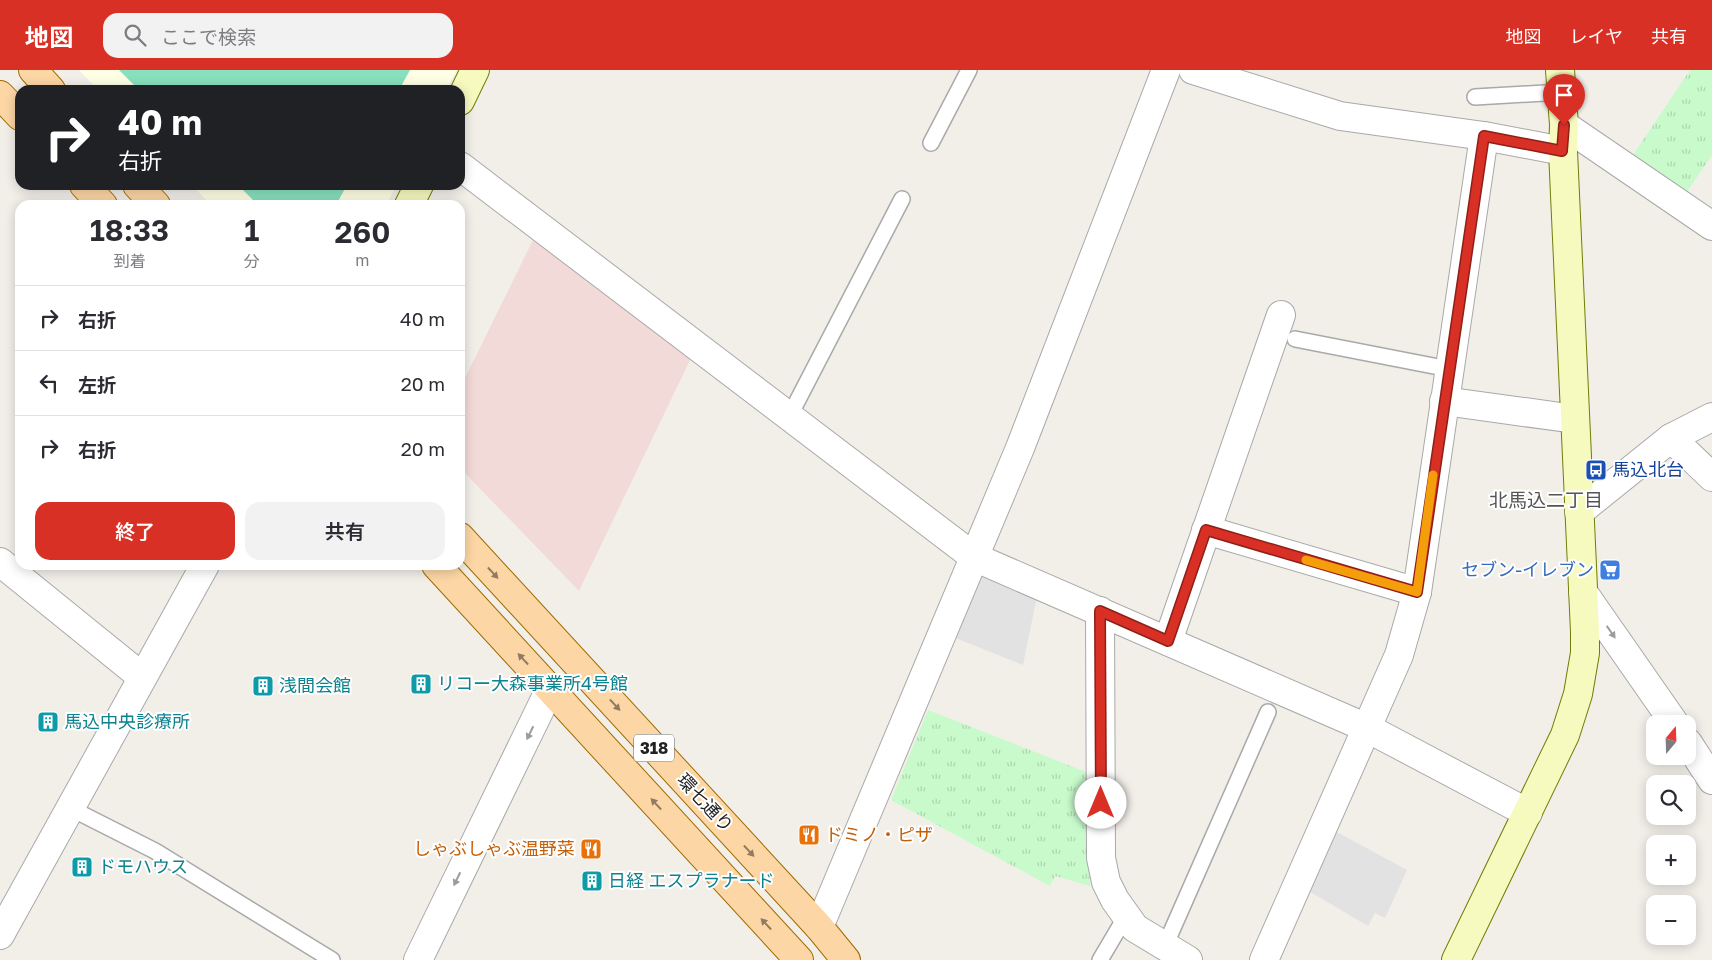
<!DOCTYPE html>
<html lang="ja">
<meta charset="utf-8">
<style>
:root{--surface:#fff;--page:#f2f2f3;--text:#2b2b33;--muted:#7c7c81;--line:#e1e1e2;--accent:#d93025}
body{margin:0;font-family:"Golos Text","Noto Sans JP",sans-serif;background:var(--page);color:var(--text);height:100vh;display:flex;flex-direction:column;font-size:19px;white-space:nowrap}
*{box-sizing:border-box;margin:0}
p{font-size:16px;color:var(--muted)}
.icon{flex:none;width:28px;height:28px;fill:none;stroke:currentColor;stroke-width:2;stroke-linecap:round;stroke-linejoin:round}
.map{position:relative;flex:1;overflow:hidden}
.panel{position:absolute;left:15px;top:130px;width:450px;height:370px;display:flex;flex-direction:column;background:var(--surface);border-radius:15px;box-shadow:0 2px 12px #0003}
.panel>*{flex:none}
.hud{position:absolute;left:15px;top:15px;width:450px;height:105px;border-radius:15px;box-shadow:0 2px 12px #0003;background:#202124;color:#fff;overflow:hidden}
.needle{width:32px;rotate:19deg}
.fabs{position:absolute;left:1646px;top:645px;display:grid;gap:10px}
.fabs a{display:grid;place-items:center;width:50px;height:50px;border-radius:10px;background:var(--surface);box-shadow:0 2px 12px #0003;font-size:25px}
.pin{position:absolute;display:grid;place-items:center;width:42px;height:42px;color:#fff;margin:-51px -21px;border-radius:50% 50% 50% 0;rotate:-45deg;box-shadow:0 0 5px #0007}
.pin .icon{rotate:45deg}
.me{position:absolute;width:55px;margin:-28px;rotate:0deg;stroke-linejoin:round;filter:drop-shadow(0 0 4px #0008)}
.turn{display:flex;align-items:center;gap:18px;height:105px;padding:0 20px;font-size:22px}
.turn .icon{width:65px;height:65px;stroke-width:2.5}
.turn b{display:block;font-size:35px;line-height:42px}
.eta{display:flex;justify-content:space-evenly;align-items:center;height:85px;text-align:center}
.eta b{font-size:30px;font-weight:600;line-height:35px}
.cta{display:flex;gap:10px;margin-top:auto;padding:10px 20px}
.cta a{flex:1;height:58px;border-radius:15px;background:var(--accent);color:#fff;font-size:20px;font-weight:600;line-height:58px;text-align:center}
.cta a+a{background:var(--page);color:var(--text)}
ul{padding:0;list-style:none}
li{display:flex;align-items:center;gap:15px;height:65px;padding:0 20px;border-top:1px solid var(--line)}
li div{flex:1}
li b{display:block;font-size:19px}
li em{font-style:normal}
header{display:flex;align-items:center;gap:30px;box-sizing:border-box;height:70px;padding:0 25px;background:var(--accent);color:#fff}
header strong{font-size:24px}
nav{display:flex;gap:28px;margin-inline-start:auto;font-size:18px}
.search{width:350px;height:45px;background:var(--page);display:flex;align-items:center;gap:12px;box-sizing:border-box;padding:0 18px;border-radius:15px;color:var(--muted);font-size:19px}
.map>svg:first-child{display:block}
.commercial{fill:#f2dad9}
.education{fill:#ffffe5}
.park{fill:url(#park-tufts)}
.pitch{fill:#88e0be}
.parking{fill:#e2e2e2}
.lines{fill:none;stroke-linecap:round;stroke-linejoin:round}
.lane-casing{stroke:#a9a9a9;stroke-width:18}
.street-casing{stroke:#a9a9a9;stroke-width:30}
.secondary-casing{stroke:#707d05;stroke-width:30}
.primary-casing{stroke:#a06b00;stroke-width:30}
.lane{stroke:#fff;stroke-width:15}
.street{stroke:#fff;stroke-width:28}
.secondary{stroke:#f7fabf;stroke-width:28}
.primary{stroke:#fcd6a4;stroke-width:28}
.oneway{fill:#8f7c63}
.oneway2{fill:#9c9c9c}
.route-casing{stroke:#8d1f18;stroke-width:12}
.route{stroke:#d93025;stroke-width:9}
.slow{stroke:#f59e0b;stroke-width:9}
.labels{text-anchor:middle;stroke-width:4;stroke-linejoin:round;paint-order:stroke}
.shield{fill:#fff;stroke:#646464;stroke-width:1}
.shield-label{font-size:16px;font-weight:bold;fill:#222}
.transit-label{font-size:18px;fill:#164399;stroke:#fff;text-anchor:start}
.shop-label{font-size:18px;fill:#366cbe;stroke:#fff;text-anchor:end}
.culture-label{font-size:18px;fill:#0d838f;stroke:#fff;text-anchor:start}
.street-label{font-size:18px;fill:#222;stroke:#fff}
.food-label{font-size:18px;fill:#c56008;stroke:#fff;text-anchor:start}
.neighbourhood-label{font-size:19px;fill:#555;stroke:#fff}
</style>
<header>
<strong>地図</strong>
<div class="search"><svg class="icon" aria-label="search" viewBox="0 0 24 24"><circle cx="10" cy="10" r="6"/><path d="M15 15l6 6"/></svg>ここで検索</div>
<nav><a>地図</a><a>レイヤ</a><a>共有</a></nav>
</header>
<div class="map">
<svg width="1712" height="890" viewBox="0 0 1712 890">
<defs>
<pattern id="park-tufts" width="24" height="20" patternUnits="userSpaceOnUse" patternTransform="scale(1.25)"><rect width="24" height="20" fill="#c8facc"/><path d="M3 7l-1-3M5 7V3M7 7l1-3M15 17l-1-3M17 17v-4M19 17l1-3" fill="none" stroke="#acd6af"/></pattern>
</defs>
<rect width="100%" height="100%" fill="#f2efe9"/>
<polygon class="commercial" points="534,168 692,286 579,521 460,398 460,318"/>
<g class="education">
<polygon points="79,0 457,0 446,20 98,20"/>
<polygon points="192,115 397,115 386,135 211,135"/>
</g>
<g class="park">
<polygon points="1690,0 1712,0 1712,85 1684,126 1631,88"/>
<polygon points="928,640 1086,702 1090,816 1055,806 1050,816 891,730"/>
</g>
<g class="pitch">
<polygon points="119,0 410,0 399,20 139,20"/>
<polygon points="238,115 347,115 336,135 258,135"/>
</g>
<g class="parking">
<polygon points="982,500 1037,526 1023,595 953,567"/>
<polygon points="1333,760 1407,800 1385,848 1375,843 1368,856 1307,820"/>
</g>
<g class="lines">
<g class="lane-casing">
<g id="lane">
<polyline points="1475,27 1561,22"/>
<polyline points="931,73 969,0"/>
<polyline points="1295,269 1449,299"/>
<polyline points="789,347 902,129"/>
<polyline points="70,738 155,781 332,890"/>
<polyline points="1165,876 1268,642"/>
<polyline points="1100,890 1126,846"/>
</g>
</g>
<g class="street-casing">
<g id="street">
<polyline points="1193,0 1340,46 1484,66 1563,81"/>
<polyline points="1564,55 1712,156"/>
<polyline points="460,96 974,487 1367,658 1528,743"/>
<polyline points="1444,331 1575,349"/>
<polyline points="1671,368 1712,407"/>
<polyline points="1579,442 1671,368 1712,347"/>
<polyline points="1206,460 1417,522"/>
<polyline points="0,492 142,607"/>
<polyline points="1583,522 1675,654"/>
<polyline points="1100,541 1101,788 1106,812 1115,830 1135,858 1188,890"/>
<polyline points="1168,571 1281,245"/>
<polyline points="1688,673 1712,710"/>
<polyline points="819,857 1020,378 1166,0"/>
<polyline points="0,865 205,495"/>
<polyline points="418,890 550,619"/>
<polyline points="1264,890 1399,585 1417,522 1484,66"/>
</g>
</g>
<g class="secondary-casing">
<g id="secondary">
<polyline points="460,31 475,0"/>
<polyline points="409,135 419,115"/>
<polyline points="1456,890 1565,665 1578,624 1585,583 1585,562 1563,81 1564,55 1560,0"/>
</g>
</g>
<g class="primary-casing">
<g id="primary">
<polyline points="33,0 51,20"/>
<polyline points="0,25 20,46"/>
<polyline points="84,115 103,135"/>
<polyline points="137,115 156,135"/>
<polyline points="460,467 819,857 846,890"/>
<polyline points="436,495 799,890"/>
</g>
</g>
<use href="#lane" class="lane"/>
<use href="#street" class="street"/>
<use href="#secondary" class="secondary"/>
<use href="#primary" class="primary"/>
</g>
<defs><path id="oneway-solid" d="M-6-.8H1V-3.2L6.5 0L1 3.2V.8H-6Z" transform="scale(1.25)"/></defs>
<g class="oneway">
<use href="#oneway-solid" transform="translate(493 503) rotate(47)"/>
<use href="#oneway-solid" transform="translate(523 589) rotate(-133)"/>
<use href="#oneway-solid" transform="translate(615 635) rotate(47)"/>
<use href="#oneway-solid" transform="translate(656 734) rotate(-133)"/>
<use href="#oneway-solid" transform="translate(749 781) rotate(47)"/>
<use href="#oneway-solid" transform="translate(766 854) rotate(-133)"/>
</g>
<g class="oneway2">
<use href="#oneway-solid" transform="translate(1611 562) rotate(55)"/>
<use href="#oneway-solid" transform="translate(530 663) rotate(116)"/>
<use href="#oneway-solid" transform="translate(457 809) rotate(116)"/>
</g>
<g class="lines">
<g class="route-casing">
<polyline id="route" points="1101,733 1100,541 1168,571 1206,460 1417,522 1484,66 1562,81 1564,55"/>
</g>
<use href="#route" class="route"/>
<polyline class="slow" points="1306,490 1417,522 1433,405"/>
</g>
<defs>
<g id="bus-square" transform="scale(1.125)"><rect x="-9" y="-9" width="18" height="18" rx="4" fill="#1a4fb4" stroke="#fff"/><path d="M-5-6H5V4H4V6H2V4H-2V6H-4V4H-5ZM-3.5-4V0h7V-4ZM-3.5 1.2v1.5H-2V1.2ZM2 1.2v1.5H3.5V1.2Z" fill="#fff"/></g>
<g id="supermarket-square" transform="scale(1.125)"><rect x="-9" y="-9" width="18" height="18" rx="4" fill="#3f7fe0" stroke="#fff"/><path d="M-6-5.5h2.5l.6 2H6L4.5 2H-2.5L-4.4-4H-6ZM-1.5 3.2a1.3 1.3 0 1 0 .1 0ZM3 3.2a1.3 1.3 0 1 0 .1 0Z" fill="#fff"/></g>
<g id="building-square" transform="scale(1.125)"><rect x="-9" y="-9" width="18" height="18" rx="4" fill="#0f9aa8" stroke="#fff"/><path d="M-4-6H4V6H1V3H-1V6H-4ZM-2.5-4.3h1.7v1.8h-1.7ZM.8-4.3h1.7v1.8H.8ZM-2.5-1h1.7V.8h-1.7ZM.8-1h1.7V.8H.8Z" fill="#fff"/></g>
<g id="restaurant-square" transform="scale(1.125)"><rect x="-9" y="-9" width="18" height="18" rx="4" fill="#e8710a" stroke="#fff"/><path d="M-5-6h1v4h1v-4h1v4h1v-4h1v5L-1.5 .5V6h-2V.5L-5-1ZM5-6V6H3V1.5H1.5Q1.5-4 5-6Z" fill="#fff"/></g>
</defs>
<g fill-rule="evenodd">
<use href="#bus-square" x="1596" y="400"/>
<use href="#supermarket-square" x="1610" y="500"/>
<use href="#building-square" x="421" y="614"/>
<use href="#building-square" x="263" y="616"/>
<use href="#building-square" x="48" y="652"/>
<use href="#restaurant-square" x="809" y="765"/>
<use href="#restaurant-square" x="591" y="779"/>
<use href="#building-square" x="82" y="797"/>
<use href="#building-square" x="592" y="811"/>
</g>
<g class="labels">
<rect class="shield" x="634" y="664.5" width="40" height="27" rx="4"/>
<g class="shield-label">
<text x="654" y="684">318</text>
</g>
<g class="transit-label">
<text x="1612" y="406">馬込北台</text>
</g>
<g class="shop-label">
<text x="1594" y="506">セブン-イレブン</text>
</g>
<g class="culture-label">
<text x="437" y="620">リコー大森事業所4号館</text>
<text x="279" y="622">浅間会館</text>
<text x="64" y="658">馬込中央診療所</text>
<text x="98" y="803">ドモハウス</text>
<text x="608" y="817">日経 エスプラナード</text>
</g>
<g class="street-label">
<text transform="translate(705 733) rotate(47)" y="6">環七通り</text>
</g>
<g class="food-label">
<text x="825" y="771">ドミノ・ピザ</text>
<text x="575" y="785" text-anchor="end">しゃぶしゃぶ温野菜</text>
</g>
<g class="neighbourhood-label">
<text x="1546" y="437">北馬込二丁目</text>
</g>
</g>
</svg>
<div class="fabs">
<a><svg class="needle" viewBox="-14 -14 28 28"><path d="M0-13l5 13h-10z" fill="#e53935"/><path d="M0 13l5-13h-10z" fill="#7c7c81"/></svg></a>
<a><svg class="icon" aria-label="search" viewBox="0 0 24 24"><circle cx="10" cy="10" r="6"/><path d="M15 15l6 6"/></svg></a>
<a>+</a>
<a>−</a>
</div>
<div class="pin" style="left:1564px;top:55px;background:#d93025"><svg class="icon" aria-label="arrive" viewBox="0 0 24 24"><path d="M6 21V4h12l-3 4 3 4H6"/></svg></div>
<svg class="me" style="left:1101px;top:733px" viewBox="-20 -20 40 40"><circle r="19" fill="#fff"/><path d="M0-13L10 11 0 6-10 11z" fill="#d93025"/></svg>
<div class="hud">
<div class="turn"><svg class="icon" aria-label="right" viewBox="0 0 24 24"><path d="M7 20v-9h11M14 6l5 5-5 5"/></svg><div><b>40 m</b>右折</div></div>
</div>
<section class="panel">
<div class="eta">
<div><b>18:33</b><p>到着</p></div>
<div><b>1</b><p>分</p></div>
<div><b>260</b><p>m</p></div>
</div>
<ul>
<li><svg class="icon" aria-label="right" viewBox="0 0 24 24"><path d="M7 20v-9h11M14 6l5 5-5 5"/></svg><div><b>右折</b></div><em>40 m</em></li>
<li><svg class="icon" aria-label="left" viewBox="0 0 24 24"><path d="M17 20v-9H6M10 6l-5 5 5 5"/></svg><div><b>左折</b></div><em>20 m</em></li>
<li><svg class="icon" aria-label="right" viewBox="0 0 24 24"><path d="M7 20v-9h11M14 6l5 5-5 5"/></svg><div><b>右折</b></div><em>20 m</em></li>
</ul>
<div class="cta"><a>終了</a><a>共有</a></div>
</section>
</div>
